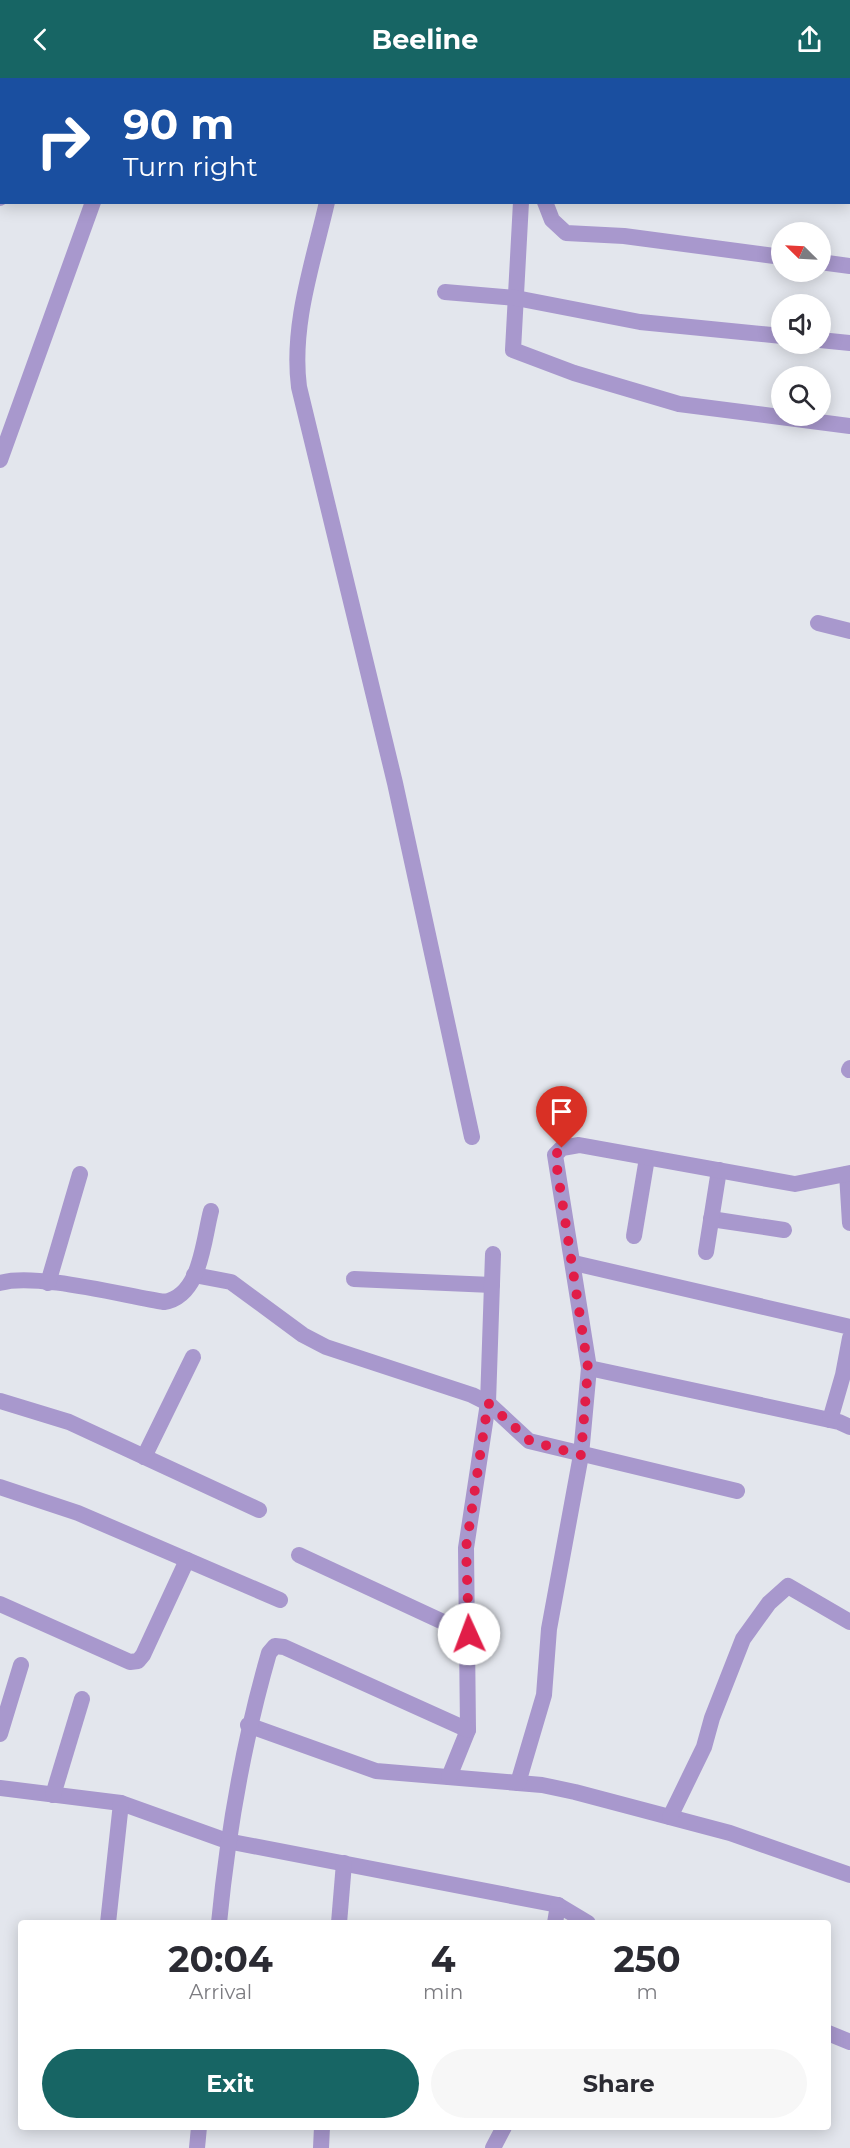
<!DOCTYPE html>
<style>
:root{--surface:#fff;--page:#f7f7f7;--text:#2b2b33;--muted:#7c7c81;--accent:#176564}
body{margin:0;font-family:Montserrat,sans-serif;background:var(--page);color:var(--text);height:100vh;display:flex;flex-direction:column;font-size:22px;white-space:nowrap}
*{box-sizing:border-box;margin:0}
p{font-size:20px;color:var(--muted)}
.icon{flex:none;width:33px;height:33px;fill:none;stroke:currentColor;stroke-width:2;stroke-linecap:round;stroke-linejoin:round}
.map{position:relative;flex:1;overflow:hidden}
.drawer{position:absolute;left:18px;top:1842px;width:813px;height:210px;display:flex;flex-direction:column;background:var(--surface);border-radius:6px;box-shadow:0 3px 15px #0003}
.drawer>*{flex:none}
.banner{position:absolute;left:0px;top:0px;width:850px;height:126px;box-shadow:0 3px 15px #0003;background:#1a4fa0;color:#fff;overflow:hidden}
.needle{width:39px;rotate:294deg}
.controls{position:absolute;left:771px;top:144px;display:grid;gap:12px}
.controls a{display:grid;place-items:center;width:60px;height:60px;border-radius:50%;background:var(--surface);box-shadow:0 3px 15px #0003;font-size:30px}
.pin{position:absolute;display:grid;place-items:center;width:51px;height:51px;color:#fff;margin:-62px -26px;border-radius:50% 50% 50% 0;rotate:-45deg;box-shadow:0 0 6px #0007}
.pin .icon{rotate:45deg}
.me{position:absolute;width:66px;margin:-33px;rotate:358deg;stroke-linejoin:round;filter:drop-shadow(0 0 4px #0008)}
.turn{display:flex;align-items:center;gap:21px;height:126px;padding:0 24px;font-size:27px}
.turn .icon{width:78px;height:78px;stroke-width:2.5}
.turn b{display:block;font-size:42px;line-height:51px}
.eta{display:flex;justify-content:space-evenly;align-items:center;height:102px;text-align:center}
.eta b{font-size:36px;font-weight:700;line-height:42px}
.primary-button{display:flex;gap:12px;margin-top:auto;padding:12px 24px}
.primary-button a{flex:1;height:69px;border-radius:36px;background:var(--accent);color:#fff;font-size:24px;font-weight:700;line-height:69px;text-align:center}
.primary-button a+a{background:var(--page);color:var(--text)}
header{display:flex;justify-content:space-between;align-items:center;height:78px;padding:0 24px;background:var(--accent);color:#fff;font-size:27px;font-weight:700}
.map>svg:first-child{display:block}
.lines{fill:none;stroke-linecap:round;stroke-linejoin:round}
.minor{stroke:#a898cd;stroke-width:16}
.route{stroke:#e11d48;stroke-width:10;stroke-dasharray:0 18}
</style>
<header><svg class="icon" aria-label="back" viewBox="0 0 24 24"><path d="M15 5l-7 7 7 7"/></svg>Beeline<svg class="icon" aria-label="share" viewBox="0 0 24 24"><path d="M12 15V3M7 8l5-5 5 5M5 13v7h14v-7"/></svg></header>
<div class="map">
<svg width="850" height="2070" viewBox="0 0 850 2070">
<rect width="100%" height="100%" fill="#e3e6ed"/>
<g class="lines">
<g class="minor">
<polyline points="511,0 512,2"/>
<polyline points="20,2 20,0"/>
<polyline points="109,2 109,0"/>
<polyline points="849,111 850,111"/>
<polyline points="0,120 2,116"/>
<path d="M327 124C313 185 291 247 299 309L395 705 472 1059"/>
<polyline points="521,124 513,272 574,295 679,326 850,348"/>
<polyline points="545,124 552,142 566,155 624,158 782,179"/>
<polyline points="820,184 850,188"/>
<polyline points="445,214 516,220 640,244 782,258"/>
<polyline points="820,262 850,265"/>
<polyline points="0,382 93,124"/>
<polyline points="818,545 850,553"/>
<polyline points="849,992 850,990"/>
<polyline points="847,1096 850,1145"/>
<polyline points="711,1141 784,1152"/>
<polyline points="634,1158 647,1080"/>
<polyline points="706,1174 719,1092"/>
<polyline points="574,1185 850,1249"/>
<polyline points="194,1197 231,1204 303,1257 326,1269 472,1317 488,1325 529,1363 737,1413"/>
<polyline points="354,1201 492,1207"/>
<path d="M0 1205C34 1194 125 1218 164 1224 201 1218 203 1163 211 1133"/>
<polyline points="48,1205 80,1096"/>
<polyline points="589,1290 839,1344 850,1349"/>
<polyline points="0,1323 69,1344 259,1432"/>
<polyline points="830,1342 843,1297 850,1260"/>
<polyline points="144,1379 193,1279"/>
<polyline points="0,1409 78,1435 280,1522"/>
<polyline points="299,1477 469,1556"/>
<polyline points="0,1526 130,1584 138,1583 143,1577 187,1482"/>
<polyline points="248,1647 376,1693 542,1707 575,1714 730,1755 850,1797"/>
<polyline points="0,1656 21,1587"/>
<polyline points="449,1699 468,1652 466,1470 488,1325 493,1176"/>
<polyline points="518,1705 544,1617 549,1551 581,1377 589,1290 555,1077 562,1070 579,1067 795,1106 850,1095"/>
<polyline points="0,1710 121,1725 227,1763 558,1827 588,1845"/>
<polyline points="53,1717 82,1621"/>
<polyline points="670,1739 704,1669 712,1640 743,1561 769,1525 788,1508 850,1544"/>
<polyline points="108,1845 121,1725"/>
<path d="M219 1845C228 1752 243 1665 269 1575L275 1568 284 1569 468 1652"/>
<polyline points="339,1845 344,1785"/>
<polyline points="555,1845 558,1827"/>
<polyline points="828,1955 850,1964"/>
<polyline points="197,2070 199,2049"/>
<polyline points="321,2070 322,2049"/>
<polyline points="493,2070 504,2049"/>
</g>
</g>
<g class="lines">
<polyline class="route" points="469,1556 466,1470 488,1325 530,1363 581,1377 588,1290 555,1077 562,1070"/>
</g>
</svg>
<div class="controls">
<a><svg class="needle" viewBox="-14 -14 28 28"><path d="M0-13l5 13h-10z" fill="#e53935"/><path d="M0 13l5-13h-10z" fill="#7c7c81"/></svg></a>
<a><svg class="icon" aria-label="sound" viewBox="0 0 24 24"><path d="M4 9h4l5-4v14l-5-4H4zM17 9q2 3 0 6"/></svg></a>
<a><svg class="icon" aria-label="search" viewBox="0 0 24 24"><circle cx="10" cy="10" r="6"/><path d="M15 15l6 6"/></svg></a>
</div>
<div class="pin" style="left:562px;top:1070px;background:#d93025"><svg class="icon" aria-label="arrive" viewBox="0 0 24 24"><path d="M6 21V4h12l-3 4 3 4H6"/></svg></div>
<svg class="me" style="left:469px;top:1556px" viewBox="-20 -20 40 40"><circle r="19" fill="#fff"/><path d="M0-13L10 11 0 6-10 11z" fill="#e11d48"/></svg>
<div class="banner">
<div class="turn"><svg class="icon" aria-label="right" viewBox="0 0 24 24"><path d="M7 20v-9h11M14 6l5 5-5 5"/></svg><div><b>90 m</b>Turn right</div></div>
</div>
<section class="drawer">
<div class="eta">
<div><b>20:04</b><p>Arrival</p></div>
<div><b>4</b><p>min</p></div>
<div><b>250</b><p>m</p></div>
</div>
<div class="primary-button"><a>Exit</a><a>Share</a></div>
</section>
</div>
